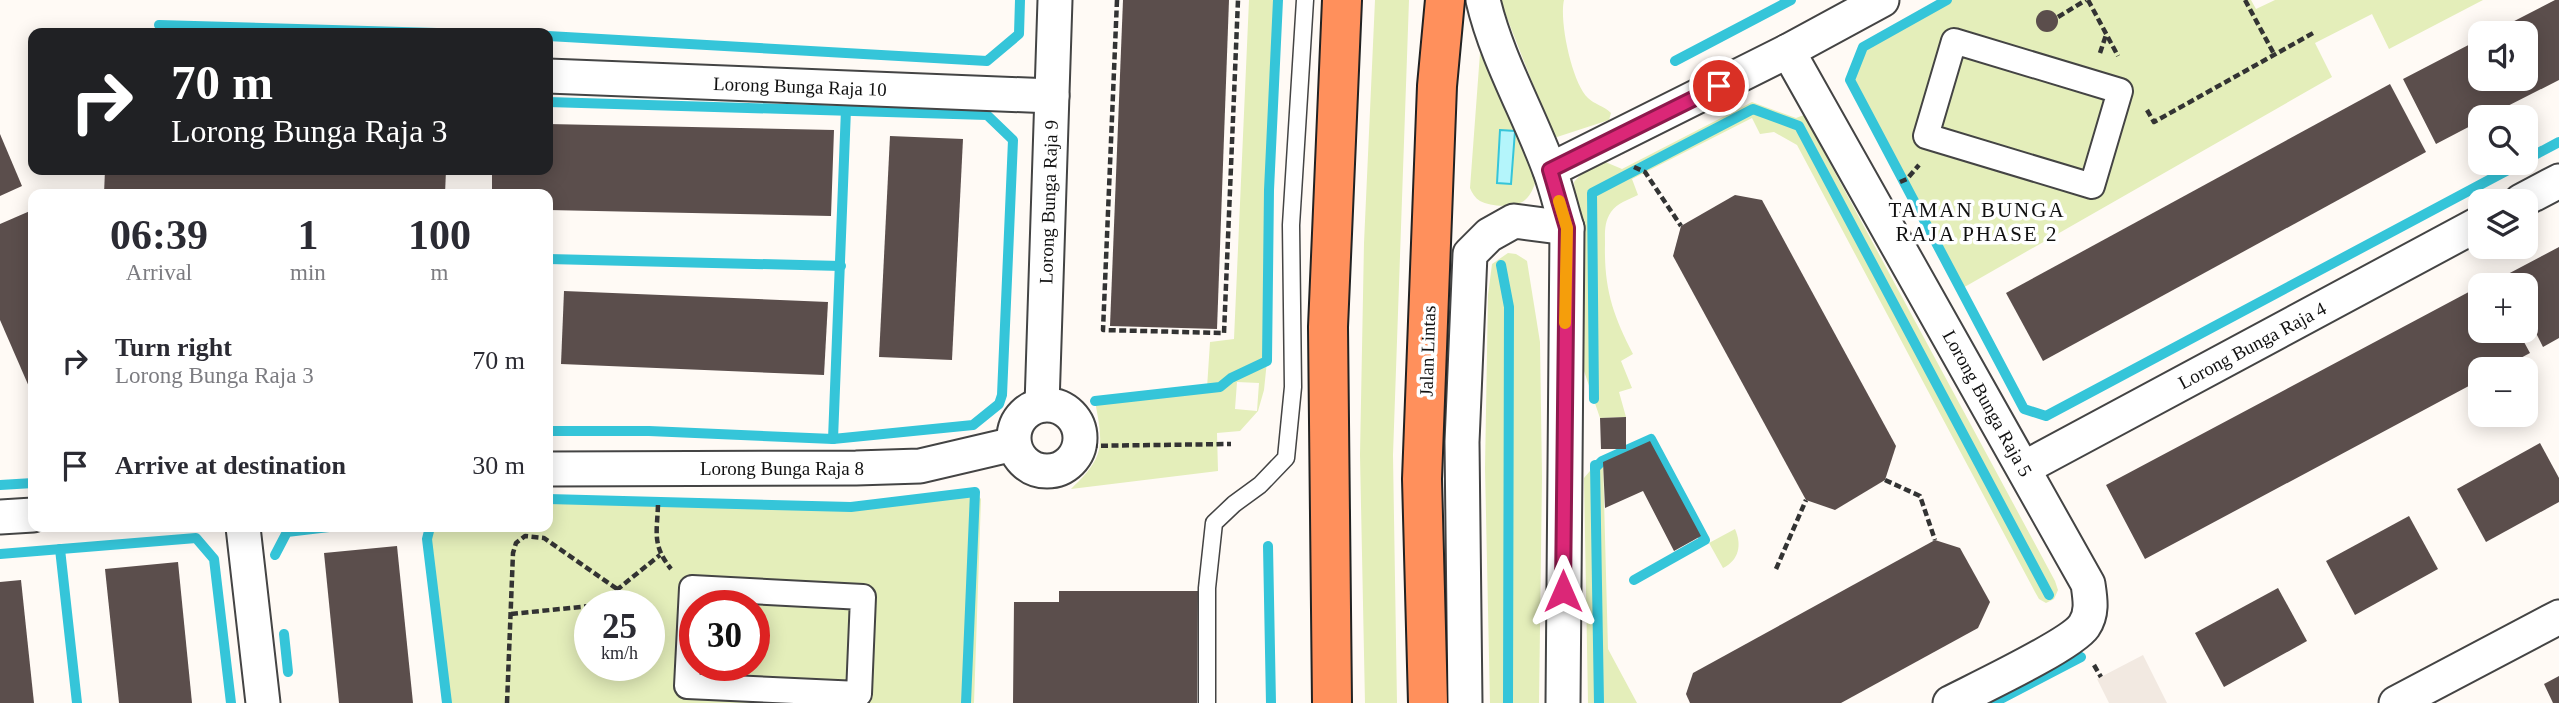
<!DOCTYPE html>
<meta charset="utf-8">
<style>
:root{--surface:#fff;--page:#f7f7f7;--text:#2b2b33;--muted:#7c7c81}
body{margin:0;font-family:Georgia,serif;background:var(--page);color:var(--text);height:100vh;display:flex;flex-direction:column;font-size:26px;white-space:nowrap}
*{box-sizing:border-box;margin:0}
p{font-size:23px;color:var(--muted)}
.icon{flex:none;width:38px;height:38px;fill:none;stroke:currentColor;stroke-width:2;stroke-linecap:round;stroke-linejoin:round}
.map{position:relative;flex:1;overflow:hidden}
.details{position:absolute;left:28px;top:189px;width:525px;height:343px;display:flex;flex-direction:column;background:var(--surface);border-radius:14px;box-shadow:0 4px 18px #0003}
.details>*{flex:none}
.hud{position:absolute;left:28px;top:28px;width:525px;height:147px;border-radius:14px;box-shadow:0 4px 18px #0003;background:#202124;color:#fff;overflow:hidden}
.tools{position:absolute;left:2468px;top:21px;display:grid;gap:14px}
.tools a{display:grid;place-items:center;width:70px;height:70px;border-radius:14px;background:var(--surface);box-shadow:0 4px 18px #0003;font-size:35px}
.speed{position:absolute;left:574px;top:590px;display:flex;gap:14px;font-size:35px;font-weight:700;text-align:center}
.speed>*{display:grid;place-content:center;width:91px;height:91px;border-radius:50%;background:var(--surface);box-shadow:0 4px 18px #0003;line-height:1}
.speed small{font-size:18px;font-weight:400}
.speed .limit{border:10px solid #d22;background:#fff;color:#111}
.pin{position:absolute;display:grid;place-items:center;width:60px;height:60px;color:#fff;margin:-30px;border:4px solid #fff;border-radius:50%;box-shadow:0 2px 7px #0007}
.me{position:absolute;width:77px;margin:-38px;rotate:0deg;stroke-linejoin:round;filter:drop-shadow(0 0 5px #0008)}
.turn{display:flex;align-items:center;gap:24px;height:147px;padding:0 28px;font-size:32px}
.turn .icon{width:91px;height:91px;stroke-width:2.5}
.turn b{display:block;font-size:49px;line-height:60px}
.eta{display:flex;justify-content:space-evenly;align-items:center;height:119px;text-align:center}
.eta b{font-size:42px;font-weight:700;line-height:49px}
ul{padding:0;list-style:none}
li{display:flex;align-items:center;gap:21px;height:105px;padding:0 28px}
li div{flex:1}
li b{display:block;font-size:26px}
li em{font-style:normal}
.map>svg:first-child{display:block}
.green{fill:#e4eeba;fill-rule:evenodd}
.plaza{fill:#f2e9e1}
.water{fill:#b4f5fb;stroke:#35c5d9;stroke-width:2}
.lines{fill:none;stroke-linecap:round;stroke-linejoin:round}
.stream{stroke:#35c5d9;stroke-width:10}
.building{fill:#5b4e4c}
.service-casing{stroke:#444;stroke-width:19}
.pedestrian-casing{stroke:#444;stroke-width:28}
.minor-casing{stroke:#444;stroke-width:37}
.trunk-casing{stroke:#222;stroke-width:42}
.path{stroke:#333;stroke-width:4.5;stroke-dasharray:7 3.5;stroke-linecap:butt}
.service{stroke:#fff;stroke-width:16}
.pedestrian{stroke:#fff;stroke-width:24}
.minor{stroke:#fff;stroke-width:33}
.trunk{stroke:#ff905c;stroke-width:38}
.route-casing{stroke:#8e194d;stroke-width:18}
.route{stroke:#db2777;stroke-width:12}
.slow{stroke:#f59e0b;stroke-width:12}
.labels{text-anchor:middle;stroke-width:7;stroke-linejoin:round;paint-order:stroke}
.street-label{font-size:19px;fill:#111;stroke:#fff}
.neighbourhood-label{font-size:21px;letter-spacing:2px;fill:#111;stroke:#fff}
</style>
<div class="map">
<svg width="2559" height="703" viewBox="0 0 2559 703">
<rect width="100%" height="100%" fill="#fffaf5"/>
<g class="green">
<path d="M1249 0H1278L1269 190 1267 361 1264 390 1258 411 1240 431 1217 433 1218 471 1071 489C1106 456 1103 445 1095 401L1207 388 1210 342 1234 339ZM1237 382 1259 383 1257 411 1235 409Z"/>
<polygon points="1375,0 1409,0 1393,455 1397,703 1365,703 1360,455 1364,243"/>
<path d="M1500 0H1564C1559 21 1572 83 1588 98 1594 104 1604 106 1611 113L1609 120 1554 138Z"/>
<polygon points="1947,0 2251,0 2256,9 2275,0 2483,0 2389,49 2372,14 2315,43 2332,77 1961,289 1850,80 1863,47"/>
<path d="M1480 53 1517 125 1536 180C1534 187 1531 195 1525 200 1516 208 1491 207 1480 201 1475 198 1472 193 1470 188Z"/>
<path d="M1752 102 1796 118 1804 115 2055 581 2058 590 2054 599 2046 603 2039 599 2035 592 1797 145 1774 132 1760 134 1752 118 1632 179 1638 195C1628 200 1617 203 1611 212 1604 222 1605 233 1605 244 1604 289 1613 315 1633 354L1621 361 1632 388 1619 392 1626 417 1600 418 1583 368 1580 253 1574 182 1583 172 1603 161 1622 169Z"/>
<polygon points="1508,253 1516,254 1527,261 1540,342 1542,477 1539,703 1490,703 1485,468 1488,295 1492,264"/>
<polygon points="1603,462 1608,649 1637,703 1588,703 1584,478 1595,465"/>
<path d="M975 492 981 499 974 703H447L427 539 430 527H548V499L851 507ZM590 606H649V665H590ZM695 606H754V665H695Z"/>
<path d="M1735 529C1742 545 1739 560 1723 568L1709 543Z"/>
</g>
<polygon class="plaza" points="2143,655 2167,703 2109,703 2097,679"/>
<polygon class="water" points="1500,130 1515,131 1511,184 1497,183"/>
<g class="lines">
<g class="stream">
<polyline points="1947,0 1863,47 1850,80 2024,409 2046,416 2521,163"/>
<polyline points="159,25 437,33"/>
<polyline points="548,36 987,61 1019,34 1020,0"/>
<polyline points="1675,61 1791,0"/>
<polyline points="548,102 987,115 1013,140 1002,395 999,404 973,425 833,439 649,431 548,431"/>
<polyline points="2525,160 2559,142"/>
<polyline points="548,259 841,266"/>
<polyline points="1501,265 1509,307 1508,703"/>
<polyline points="1594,399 1592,193 1753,109 1799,126 2049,595"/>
<polyline points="1095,401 1220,387 1231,378 1267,361 1269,190 1278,0"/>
<polyline points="833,439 846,109"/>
<polyline points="1595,465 1599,703"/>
<polyline points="1595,468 1602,461 1651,439 1705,540 1634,580"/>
<polyline points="0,485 33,483"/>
<polyline points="548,499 851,507 975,492 966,703"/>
<polyline points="430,527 427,539 447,703"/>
<polyline points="1268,546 1271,703"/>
<polyline points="60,549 77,703"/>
<polyline points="0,554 196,538 214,559 231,703"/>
<polyline points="275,555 287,532 329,527"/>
<polyline points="284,634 288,672"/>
<polyline points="1993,703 2081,657"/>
</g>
</g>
<g class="building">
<polygon points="1123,0 1229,0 1217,329 1110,326"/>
<polygon points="2555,0 2559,0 2559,80 2486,117 2480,117 2480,121 2436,144 2403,79 2480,39 2480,79 2525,79 2525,33 2491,33"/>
<circle cx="2047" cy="21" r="11"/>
<polygon points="2390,84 2426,152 2043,361 2006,293"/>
<polygon points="548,124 834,130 831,216 548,210 548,194 492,194 492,170 548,170"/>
<polygon points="0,134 22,186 0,196"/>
<polygon points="890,136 963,139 952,360 879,357"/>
<polygon points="105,170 446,170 445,194 104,194"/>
<polygon points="1735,195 1762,200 1896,446 1885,480 1835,510 1806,500 1673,256 1681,226"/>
<polygon points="30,211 33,218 33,396 0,320 0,224"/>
<polygon points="2559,247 2559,338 2543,347 2525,311 2525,285 2512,285 2506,275"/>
<polygon points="2480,286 2480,331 2518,331 2530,353 2500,369 2480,369 2480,380 2145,559 2106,485"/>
<polygon points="564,291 828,302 824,375 561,364"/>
<polygon points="1626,417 1626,449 1601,449 1600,418"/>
<polygon points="1650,441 1701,536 1674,551 1643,491 1605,508 1603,462"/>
<polygon points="2540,443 2559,478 2559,502 2486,542 2457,489"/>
<polygon points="2409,516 2438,569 2355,615 2326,561"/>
<polygon points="1935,540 1960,548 1990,602 1978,628 1841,703 1690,703 1686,694 1693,673"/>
<polygon points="397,546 413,703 339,703 324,553"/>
<polygon points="178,562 192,703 119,703 105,569"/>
<polygon points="21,580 34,703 0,703 0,582"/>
<polygon points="2278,588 2307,641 2224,687 2195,633"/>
<polygon points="1059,591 1198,591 1197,703 1013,703 1014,602 1059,602"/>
<polygon points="2559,676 2559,703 2553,703 2544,684"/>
</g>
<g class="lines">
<g class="service-casing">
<polyline id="service" points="1207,703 1207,588 1214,523 1234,504 1260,485 1286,458 1293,387 1291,225 1305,0"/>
</g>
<g class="pedestrian-casing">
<g id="pedestrian">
<polygon points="1954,41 2120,91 2092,186 1926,136"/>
<polygon points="692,588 863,597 859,694 687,686"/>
</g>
</g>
<g class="minor-casing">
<g id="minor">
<path d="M1483 0C1497 60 1529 113 1550 171 1557 190 1561 209 1567 228L1563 703"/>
<path d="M1788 51 2088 584C2090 598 2093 613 2084 626 2071 645 1975 690 1950 703"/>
<polyline points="548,76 1052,96"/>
<polyline points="1550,170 1788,51 1882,0"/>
<polyline points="2521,201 2559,181"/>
<circle cx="1047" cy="438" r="33"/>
<polyline points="1042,405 1055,0"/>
<polyline points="2024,468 2480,223"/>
<polyline points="548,469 856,468 920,466 1014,444"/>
<polyline points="0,517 33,515"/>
<polyline points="243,527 263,703"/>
<polyline points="1465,703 1462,442 1470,254 1489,235 1514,221 1567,228"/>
<polyline points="2396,703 2559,617"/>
</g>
</g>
<g class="trunk-casing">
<g id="trunk">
<polyline points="1332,703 1328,327 1342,0"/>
<polyline points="1428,703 1422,479 1437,86 1445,0"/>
</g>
</g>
<g class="path">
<polyline points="1117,0 1103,330 1224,333 1238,0"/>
<polyline points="2088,0 2118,56"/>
<polyline points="2245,0 2274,54"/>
<polyline points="2058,17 2086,0"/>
<polyline points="2100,53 2106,35"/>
<polyline points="2147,110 2154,122 2315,32"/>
<polyline points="1634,167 1645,172 1681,226"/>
<polyline points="1900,182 1907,179 1919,165"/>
<polyline points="1080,446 1231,444"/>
<polyline points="1885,480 1920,496 1935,540"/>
<path d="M658 505C657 533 652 545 671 569"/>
<polyline points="1776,569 1806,500"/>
<polyline points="590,606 598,605 660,555"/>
<polyline points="511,614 590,606"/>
<polyline points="2094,665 2101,677"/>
<polyline points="507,703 513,553 516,543 525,536 544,538 617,589"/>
</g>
<use href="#service" class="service"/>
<use href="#pedestrian" class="pedestrian"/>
<use href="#minor" class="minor"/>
<use href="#trunk" class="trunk"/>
</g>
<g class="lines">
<g class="route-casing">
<polyline id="route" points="1563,591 1567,228 1550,170 1719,86"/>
</g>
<use href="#route" class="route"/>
<polyline class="slow" points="1559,201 1567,228 1565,323"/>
</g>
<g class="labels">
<g class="street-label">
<text transform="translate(800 86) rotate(2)" y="7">Lorong Bunga Raja 10</text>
<text transform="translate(1048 202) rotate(-88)" y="7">Lorong Bunga Raja 9</text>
<text transform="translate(2252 345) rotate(-28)" y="7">Lorong Bunga Raja 4</text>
<text transform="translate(1427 351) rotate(-88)" y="7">Jalan Lintas</text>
<text transform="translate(1988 403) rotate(61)" y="7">Lorong Bunga Raja 5</text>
<text x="782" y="475">Lorong Bunga Raja 8</text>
</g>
<g class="neighbourhood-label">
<text x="1977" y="217">TAMAN BUNGA<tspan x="1977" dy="24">RAJA PHASE 2</tspan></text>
</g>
</g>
</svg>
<div class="tools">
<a><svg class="icon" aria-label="sound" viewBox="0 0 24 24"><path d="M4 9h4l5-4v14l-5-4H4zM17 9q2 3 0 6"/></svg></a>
<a><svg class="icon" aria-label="search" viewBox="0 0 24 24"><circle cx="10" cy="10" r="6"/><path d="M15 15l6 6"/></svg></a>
<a><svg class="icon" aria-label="layers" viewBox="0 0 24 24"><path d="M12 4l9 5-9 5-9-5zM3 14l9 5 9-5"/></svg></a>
<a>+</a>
<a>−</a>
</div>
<div class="speed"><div>25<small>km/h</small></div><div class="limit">30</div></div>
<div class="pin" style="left:1719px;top:86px;background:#d93025"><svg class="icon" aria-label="arrive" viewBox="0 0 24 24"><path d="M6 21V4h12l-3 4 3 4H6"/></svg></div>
<svg class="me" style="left:1563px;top:591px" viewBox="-20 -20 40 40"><path d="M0-17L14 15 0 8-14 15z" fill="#db2777" stroke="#fff" stroke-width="4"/></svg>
<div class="hud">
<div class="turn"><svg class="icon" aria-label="right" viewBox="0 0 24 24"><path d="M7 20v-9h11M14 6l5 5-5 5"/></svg><div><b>70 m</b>Lorong Bunga Raja 3</div></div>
</div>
<section class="details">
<div class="eta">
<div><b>06:39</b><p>Arrival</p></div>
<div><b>1</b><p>min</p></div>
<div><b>100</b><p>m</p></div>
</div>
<ul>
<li><svg class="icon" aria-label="right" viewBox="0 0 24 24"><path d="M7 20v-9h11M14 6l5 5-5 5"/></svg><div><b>Turn right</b><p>Lorong Bunga Raja 3</p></div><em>70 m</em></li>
<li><svg class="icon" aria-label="arrive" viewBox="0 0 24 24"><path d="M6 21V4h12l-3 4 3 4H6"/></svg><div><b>Arrive at destination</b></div><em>30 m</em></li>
</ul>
</section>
</div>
